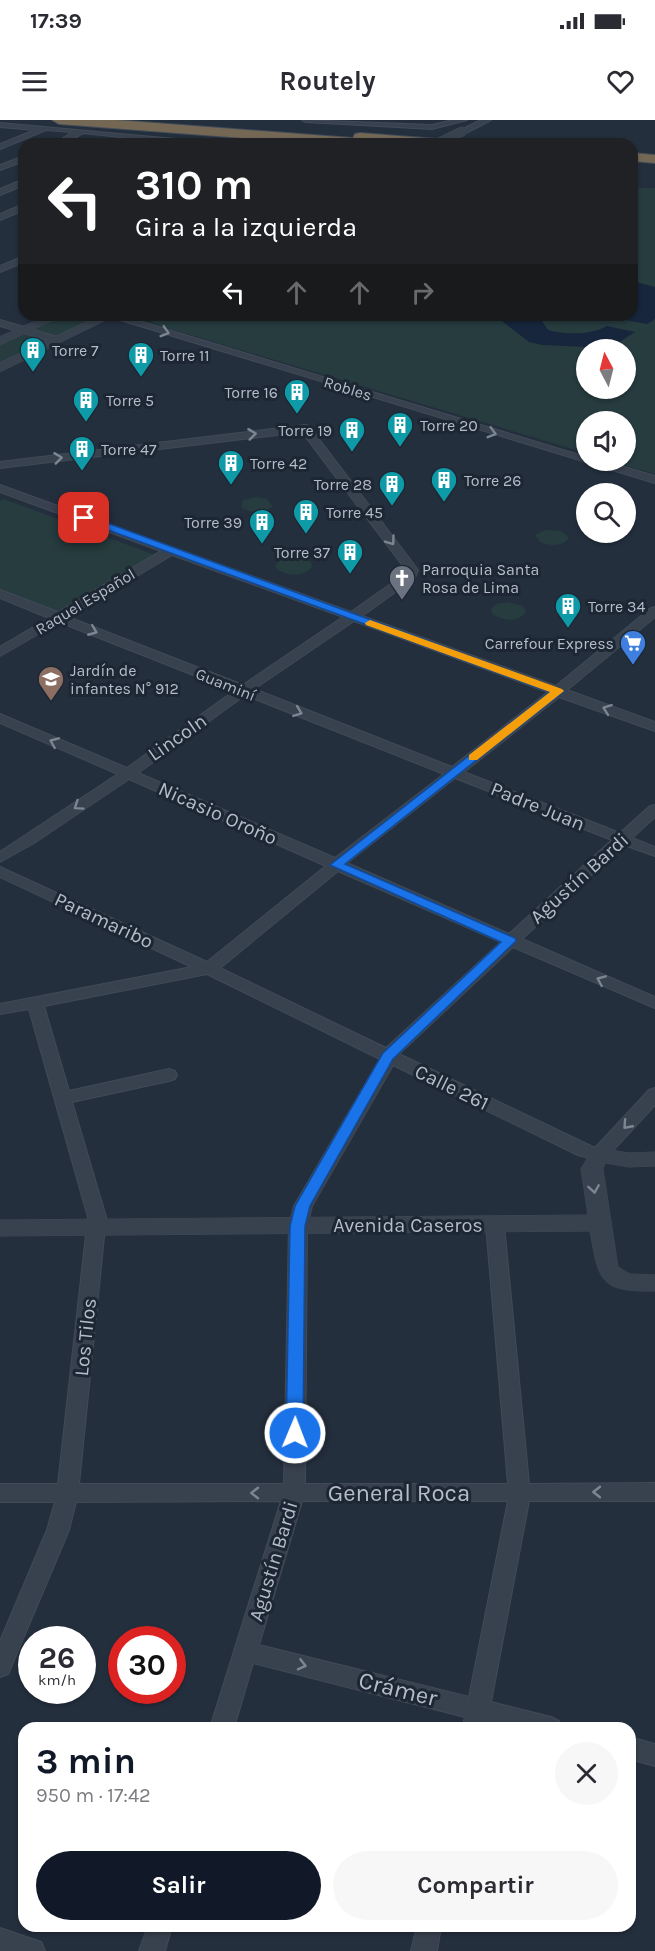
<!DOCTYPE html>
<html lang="es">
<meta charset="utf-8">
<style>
:root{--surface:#fff;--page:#f7f7f7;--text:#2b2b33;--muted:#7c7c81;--accent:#111827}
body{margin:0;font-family:Karla,sans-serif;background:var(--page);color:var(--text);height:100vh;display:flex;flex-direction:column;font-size:22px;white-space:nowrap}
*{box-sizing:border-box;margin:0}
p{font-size:20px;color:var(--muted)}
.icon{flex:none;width:33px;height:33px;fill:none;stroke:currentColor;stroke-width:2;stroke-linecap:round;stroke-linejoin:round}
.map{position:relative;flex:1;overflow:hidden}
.details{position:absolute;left:18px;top:1602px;width:618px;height:210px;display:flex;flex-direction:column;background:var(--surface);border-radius:18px;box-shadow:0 2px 4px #0004}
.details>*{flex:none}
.hud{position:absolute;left:18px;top:18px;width:620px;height:183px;border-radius:18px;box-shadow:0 2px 4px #0004;background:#202124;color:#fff;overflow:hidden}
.needle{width:39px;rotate:353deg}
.controls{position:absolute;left:576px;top:219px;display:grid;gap:12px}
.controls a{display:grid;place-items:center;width:60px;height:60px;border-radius:50%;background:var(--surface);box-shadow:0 2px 4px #0004;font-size:30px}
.speed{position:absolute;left:18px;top:1506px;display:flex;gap:12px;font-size:30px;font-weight:700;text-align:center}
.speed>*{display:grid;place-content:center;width:78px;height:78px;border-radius:50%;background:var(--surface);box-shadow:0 2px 4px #0004;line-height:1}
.speed small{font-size:15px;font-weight:400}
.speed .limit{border:9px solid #d22;background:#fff;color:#111}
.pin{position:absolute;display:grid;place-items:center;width:51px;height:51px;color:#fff;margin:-26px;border-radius:12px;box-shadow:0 3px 9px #0006}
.me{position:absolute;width:66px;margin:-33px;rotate:1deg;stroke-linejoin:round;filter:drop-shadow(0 0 4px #0008)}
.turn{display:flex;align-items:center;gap:21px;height:126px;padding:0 18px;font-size:27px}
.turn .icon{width:78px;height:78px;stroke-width:2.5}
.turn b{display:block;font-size:42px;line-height:51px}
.lanes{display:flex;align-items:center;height:57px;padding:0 18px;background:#0003;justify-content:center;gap:30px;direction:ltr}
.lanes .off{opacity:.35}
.round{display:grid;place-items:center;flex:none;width:63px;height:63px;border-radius:32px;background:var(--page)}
.overview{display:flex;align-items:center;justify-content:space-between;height:102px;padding:0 18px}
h1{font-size:36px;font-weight:700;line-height:45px;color:var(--accent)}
.button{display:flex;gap:12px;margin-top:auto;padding:12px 18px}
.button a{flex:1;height:69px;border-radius:36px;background:var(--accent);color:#fff;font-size:24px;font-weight:700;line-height:69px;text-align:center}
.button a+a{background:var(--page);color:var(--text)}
.status{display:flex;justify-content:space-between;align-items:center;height:42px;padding:0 30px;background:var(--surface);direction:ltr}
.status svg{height:16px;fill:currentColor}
header{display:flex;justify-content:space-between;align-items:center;height:78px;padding:0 18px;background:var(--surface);font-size:27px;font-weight:700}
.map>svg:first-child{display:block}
.green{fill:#263c3f;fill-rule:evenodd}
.water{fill:#17263c}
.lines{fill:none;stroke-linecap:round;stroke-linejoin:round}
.minor-casing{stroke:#414a57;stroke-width:2}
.tertiary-casing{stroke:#414a57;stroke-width:1}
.motorway-casing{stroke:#434c59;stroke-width:2}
.minor{fill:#38414e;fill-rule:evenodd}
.tertiary{fill:#38414e;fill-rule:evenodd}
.motorway{fill:#746855;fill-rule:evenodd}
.minor-bridge-casing{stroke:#414a57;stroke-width:10;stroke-linecap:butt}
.minor-bridge{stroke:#38414e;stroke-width:9}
.oneway{stroke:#7c8592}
.route{fill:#1a73e8;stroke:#114b97;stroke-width:1.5}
.slow{fill:#f59e0b}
.labels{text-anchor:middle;stroke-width:6;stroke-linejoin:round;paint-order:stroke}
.far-poi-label{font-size:16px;fill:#b4bcc9;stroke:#1d2633;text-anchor:start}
.far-street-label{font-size:16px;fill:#b4bcc9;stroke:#1d2633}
.street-label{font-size:20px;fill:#b4bcc9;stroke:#1d2633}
.near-street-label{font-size:24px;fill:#b4bcc9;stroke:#1d2633}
</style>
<div class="status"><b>17:39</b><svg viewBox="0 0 49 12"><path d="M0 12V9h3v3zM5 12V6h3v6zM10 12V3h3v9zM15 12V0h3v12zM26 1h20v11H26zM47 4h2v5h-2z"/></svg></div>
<header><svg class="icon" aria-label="menu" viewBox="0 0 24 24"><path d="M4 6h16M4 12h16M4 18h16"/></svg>Routely<svg class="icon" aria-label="heart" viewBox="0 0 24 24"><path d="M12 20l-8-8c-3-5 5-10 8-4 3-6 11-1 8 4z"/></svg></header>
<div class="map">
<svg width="655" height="1831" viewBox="0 0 655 1831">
<rect width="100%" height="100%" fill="#242f3e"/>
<g class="green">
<path d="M632 68H655V354L610 341 626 340V302H586V333L151 203 150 200 126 195H632ZM586 230H626V268H586Z"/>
<polygon points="65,195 103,195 58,217 34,209"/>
<polygon points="22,213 50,221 0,245 0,223"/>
<path d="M257 377 267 379 273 386C264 394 251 394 241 387L243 380Z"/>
<polygon points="4,379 155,435 58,492 0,469 0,381"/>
<path d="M545 410 561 411 569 418C562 427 550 426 540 422L535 415Z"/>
<path d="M297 437 311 442 312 447C303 457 287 457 276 448V445L281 440Z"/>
<path d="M507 482 523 486 526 492C518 503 503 501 492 494L491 489 496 484Z"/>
</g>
<g class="water">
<polygon points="632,161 655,167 655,199 647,204 598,195 632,195"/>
<path d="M494 195H538L548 210C566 215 591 215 607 206L635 212 610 228 542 225 529 222Z"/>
</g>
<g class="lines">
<g class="minor-casing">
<g id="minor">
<polygon points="302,0 432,5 453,0 467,0 432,9 306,2"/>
<polygon points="481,0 491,0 466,13 459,11"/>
<polygon points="0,3 208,22 212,24 185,24 83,13 63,24 53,24 73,12 46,10 0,29 0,24 35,10 0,7"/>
<polygon points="24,36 24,41 0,50 0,45"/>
<polygon points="24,59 24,65 0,75 0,69"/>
<polygon points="24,84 24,90 0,100 0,94"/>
<polygon points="24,136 24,142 0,152 0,146"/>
<polygon points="104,195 119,195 586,337 586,340 601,340 655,356 655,363"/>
<polygon points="0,200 61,218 63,220 58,223 0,206"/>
<path d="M305 305 309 306 418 450 415 458 362 496 556 566 651 488 655 487V497L567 570 655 602V611L559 577 464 652 620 713 650 686 655 685V697L632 718 655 727V736L624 725 522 819 655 877V888L513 827 399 934 595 1028 649 970 655 968V985L605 1039 599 1041 578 1035 393 945 312 1086 307 1106 305 1364H508L486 1105 489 1100 495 1098 501 1100 504 1105 529 1364 655 1363V1381H529L491 1582 551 1597 559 1601 563 1608H509L487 1602 486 1608H462L465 1597 253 1543 234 1608H210L281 1381 76 1382 69 1410 11 1547 8 1554 0 1557V1521L47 1410 55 1382H0V1364H58L88 1097 29 889 0 894V884L192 847 0 757V747L207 842 326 746 129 659 34 723 0 742V732L118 654 0 603V594L127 648 234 571 59 502 0 536V527L49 498 0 478V470L58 492 161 431 0 372V365L351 492 405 454 406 450 302 312 0 348V342ZM172 435 343 497 243 565 68 497ZM354 501 548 572 452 647 254 569ZM245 575 444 654 335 738 138 653ZM455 658 612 720 509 814 347 743ZM338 751 501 822 386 928 220 848ZM207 854 380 939 294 1086 289 1106 284 1364H79L106 1097 72 982 169 961 175 959 177 955 175 951 169 949 69 971 44 886ZM302 1381H508L469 1577 259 1525Z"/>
<polygon points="630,1617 655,1624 655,1646 630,1639"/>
<polygon points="148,1806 172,1806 165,1831 139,1831"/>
<polygon points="417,1806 441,1806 437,1831 411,1831"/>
<polygon points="0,1808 41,1822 45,1831 0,1831"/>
</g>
</g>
<g class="tertiary-casing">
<g id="tertiary">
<polygon points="49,195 64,195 0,225 0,217"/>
<polygon points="101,195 116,195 0,252 0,243"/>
<path d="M599 1028 629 1033 655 1032V1046L629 1047 605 1043 603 1049 618 1147 630 1154 655 1155V1171C599 1172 599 1161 590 1111L0 1116V1100L588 1095 581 1049 592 1030Z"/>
</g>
</g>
<g class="motorway-casing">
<g id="motorway">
<polygon points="52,0 116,0 353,18 355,14 360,13 450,20 457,24 321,24 59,4"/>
<polygon points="632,33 655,35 655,43 632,41"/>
</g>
</g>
<use href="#minor" class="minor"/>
<use href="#tertiary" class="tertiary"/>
<use href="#motorway" class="motorway"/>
<g class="minor-bridge-casing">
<polyline id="minor-bridge" points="436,24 463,11"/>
</g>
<use href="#minor-bridge" class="minor-bridge"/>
</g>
<defs><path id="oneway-chevron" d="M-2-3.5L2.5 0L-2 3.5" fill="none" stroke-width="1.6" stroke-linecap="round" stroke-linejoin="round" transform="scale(1.5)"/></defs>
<g class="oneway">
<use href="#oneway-chevron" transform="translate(165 212) rotate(17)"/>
<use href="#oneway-chevron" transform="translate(492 313) rotate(16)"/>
<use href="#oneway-chevron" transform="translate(252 314) rotate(-7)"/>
<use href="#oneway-chevron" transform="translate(58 338) rotate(-7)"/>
<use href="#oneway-chevron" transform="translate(391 421) rotate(54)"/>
<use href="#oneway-chevron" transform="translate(93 511) rotate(22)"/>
<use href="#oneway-chevron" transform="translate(607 589) rotate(-160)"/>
<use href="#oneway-chevron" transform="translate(298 592) rotate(21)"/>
<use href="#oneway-chevron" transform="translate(54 622) rotate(-157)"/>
<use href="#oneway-chevron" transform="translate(78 686) rotate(146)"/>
<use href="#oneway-chevron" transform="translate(601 860) rotate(-157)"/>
<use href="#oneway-chevron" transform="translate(627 1005) rotate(132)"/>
<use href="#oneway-chevron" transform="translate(594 1069) rotate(81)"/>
<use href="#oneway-chevron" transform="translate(597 1372) rotate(180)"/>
<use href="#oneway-chevron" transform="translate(255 1373) rotate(-180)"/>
<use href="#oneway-chevron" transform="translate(302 1545) rotate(14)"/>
</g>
<polygon class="route" points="81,396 88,396 564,571 345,744 515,818 516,821 393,939 310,1086 305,1106 303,1313 301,1317 295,1319 289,1317 286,1313 290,1106 295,1086 383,933 501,822 330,745 550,572 81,400"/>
<polygon class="slow" points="370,500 562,569 564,571 477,640 469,640 469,635 550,572 366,505 365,503"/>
<defs>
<g id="building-pin" transform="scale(1.35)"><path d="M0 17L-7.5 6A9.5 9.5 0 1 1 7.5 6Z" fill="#0f9aa8" stroke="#1d2633"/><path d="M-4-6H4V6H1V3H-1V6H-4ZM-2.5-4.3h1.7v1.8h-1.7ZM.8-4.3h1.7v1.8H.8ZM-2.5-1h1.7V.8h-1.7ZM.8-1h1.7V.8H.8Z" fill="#fff"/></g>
<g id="church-pin" transform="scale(1.35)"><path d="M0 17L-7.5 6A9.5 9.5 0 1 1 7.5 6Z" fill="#6b7280" stroke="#1d2633"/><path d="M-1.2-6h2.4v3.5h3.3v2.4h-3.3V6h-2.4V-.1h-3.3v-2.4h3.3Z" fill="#fff"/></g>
<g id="supermarket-pin" transform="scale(1.35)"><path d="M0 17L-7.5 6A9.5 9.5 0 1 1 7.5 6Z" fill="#3f7fe0" stroke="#1d2633"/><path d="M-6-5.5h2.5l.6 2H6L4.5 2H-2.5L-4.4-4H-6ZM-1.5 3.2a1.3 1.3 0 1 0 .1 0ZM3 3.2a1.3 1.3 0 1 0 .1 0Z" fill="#fff"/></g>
<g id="school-pin" transform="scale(1.35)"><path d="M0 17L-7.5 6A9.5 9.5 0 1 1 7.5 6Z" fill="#8d6e63" stroke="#1d2633"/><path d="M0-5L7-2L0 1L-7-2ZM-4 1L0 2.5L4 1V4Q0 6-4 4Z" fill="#fff"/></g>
</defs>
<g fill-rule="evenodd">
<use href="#building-pin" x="33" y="230"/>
<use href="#building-pin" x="141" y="235"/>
<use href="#building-pin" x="297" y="272"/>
<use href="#building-pin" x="86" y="280"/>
<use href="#building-pin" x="400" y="305"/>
<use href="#building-pin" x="352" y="310"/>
<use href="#building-pin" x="82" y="329"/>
<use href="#building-pin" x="231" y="343"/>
<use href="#building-pin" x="444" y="360"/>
<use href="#building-pin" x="392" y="364"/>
<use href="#building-pin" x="306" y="392"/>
<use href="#building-pin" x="262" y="402"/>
<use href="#building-pin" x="350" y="432"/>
<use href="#church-pin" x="402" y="458"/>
<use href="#building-pin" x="568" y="486"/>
<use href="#supermarket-pin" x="633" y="523"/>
<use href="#school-pin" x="51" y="559"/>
</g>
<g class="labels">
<g class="far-poi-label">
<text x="52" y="236">Torre 7</text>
<text x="160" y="241">Torre 11</text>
<text x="278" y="278" text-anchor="end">Torre 16</text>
<text x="106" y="286">Torre 5</text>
<text x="420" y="311">Torre 20</text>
<text x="332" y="316" text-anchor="end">Torre 19</text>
<text x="101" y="335">Torre 47</text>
<text x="250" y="349">Torre 42</text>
<text x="464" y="366">Torre 26</text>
<text x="372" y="370" text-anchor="end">Torre 28</text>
<text x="326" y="398">Torre 45</text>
<text x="242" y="408" text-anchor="end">Torre 39</text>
<text x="330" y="438" text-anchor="end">Torre 37</text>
<text x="422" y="455">Parroquia Santa<tspan x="422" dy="18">Rosa de Lima</tspan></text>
<text x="588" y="492">Torre 34</text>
<text x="614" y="529" text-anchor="end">Carrefour Express</text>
<text x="70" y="556">Jardín de<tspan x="70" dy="18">infantes N° 912</tspan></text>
</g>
<g class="far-street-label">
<text transform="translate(348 268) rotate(17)" y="6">Robles</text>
<text transform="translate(85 481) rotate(-31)" y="6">Raquel Español</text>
<text transform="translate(226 564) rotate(22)" y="6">Guaminí</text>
</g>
<g class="street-label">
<text transform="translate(177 617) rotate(-35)" y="7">Lincoln</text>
<text transform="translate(538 686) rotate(22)" y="7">Padre Juan</text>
<text transform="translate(218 693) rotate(24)" y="7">Nicasio Oroño</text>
<text transform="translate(579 758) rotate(-42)" y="7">Agustín Bardi</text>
<text transform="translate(104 800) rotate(25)" y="7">Paramaribo</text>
<text transform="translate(452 967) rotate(26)" y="7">Calle 261</text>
<text x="408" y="1112">Avenida Caseros</text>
<text transform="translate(85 1217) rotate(-84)" y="7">Los Tilos</text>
<text transform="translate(273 1441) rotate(-73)" y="7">Agustín Bardi</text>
</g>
<g class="near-street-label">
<text x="399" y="1381">General Roca</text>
<text transform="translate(398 1569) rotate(14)" y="8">Crámer</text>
</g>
</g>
</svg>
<div class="controls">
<a><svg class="needle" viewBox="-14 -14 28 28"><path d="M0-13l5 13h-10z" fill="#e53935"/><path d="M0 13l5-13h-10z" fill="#7c7c81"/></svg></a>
<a><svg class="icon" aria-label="sound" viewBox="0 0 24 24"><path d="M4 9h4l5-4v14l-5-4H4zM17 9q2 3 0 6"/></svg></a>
<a><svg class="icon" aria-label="search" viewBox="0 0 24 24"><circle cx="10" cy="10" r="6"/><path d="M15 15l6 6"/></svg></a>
</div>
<div class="speed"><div>26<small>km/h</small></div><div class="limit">30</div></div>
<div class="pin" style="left:84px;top:398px;background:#d93025"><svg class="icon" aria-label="arrive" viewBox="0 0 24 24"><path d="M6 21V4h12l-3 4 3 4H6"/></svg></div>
<svg class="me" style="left:295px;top:1313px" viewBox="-20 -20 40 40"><circle r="17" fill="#1a73e8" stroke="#fff" stroke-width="3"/><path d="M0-11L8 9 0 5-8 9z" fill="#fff"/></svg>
<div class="hud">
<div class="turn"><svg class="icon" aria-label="left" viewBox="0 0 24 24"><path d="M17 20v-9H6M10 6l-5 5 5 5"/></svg><div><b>310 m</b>Gira a la izquierda</div></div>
<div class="lanes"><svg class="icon" aria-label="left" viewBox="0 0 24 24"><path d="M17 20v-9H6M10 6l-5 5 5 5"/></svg><svg class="icon off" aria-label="ahead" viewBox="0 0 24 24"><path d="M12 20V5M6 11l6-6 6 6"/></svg><svg class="icon off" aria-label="ahead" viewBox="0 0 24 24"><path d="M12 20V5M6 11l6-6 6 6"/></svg><svg class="icon off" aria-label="right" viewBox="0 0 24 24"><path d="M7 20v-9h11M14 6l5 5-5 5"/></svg></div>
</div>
<section class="details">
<div class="overview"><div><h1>3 min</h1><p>950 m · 17:42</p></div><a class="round"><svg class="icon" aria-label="close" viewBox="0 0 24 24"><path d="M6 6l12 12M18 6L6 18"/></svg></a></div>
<div class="button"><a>Salir</a><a>Compartir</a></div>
</section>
</div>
